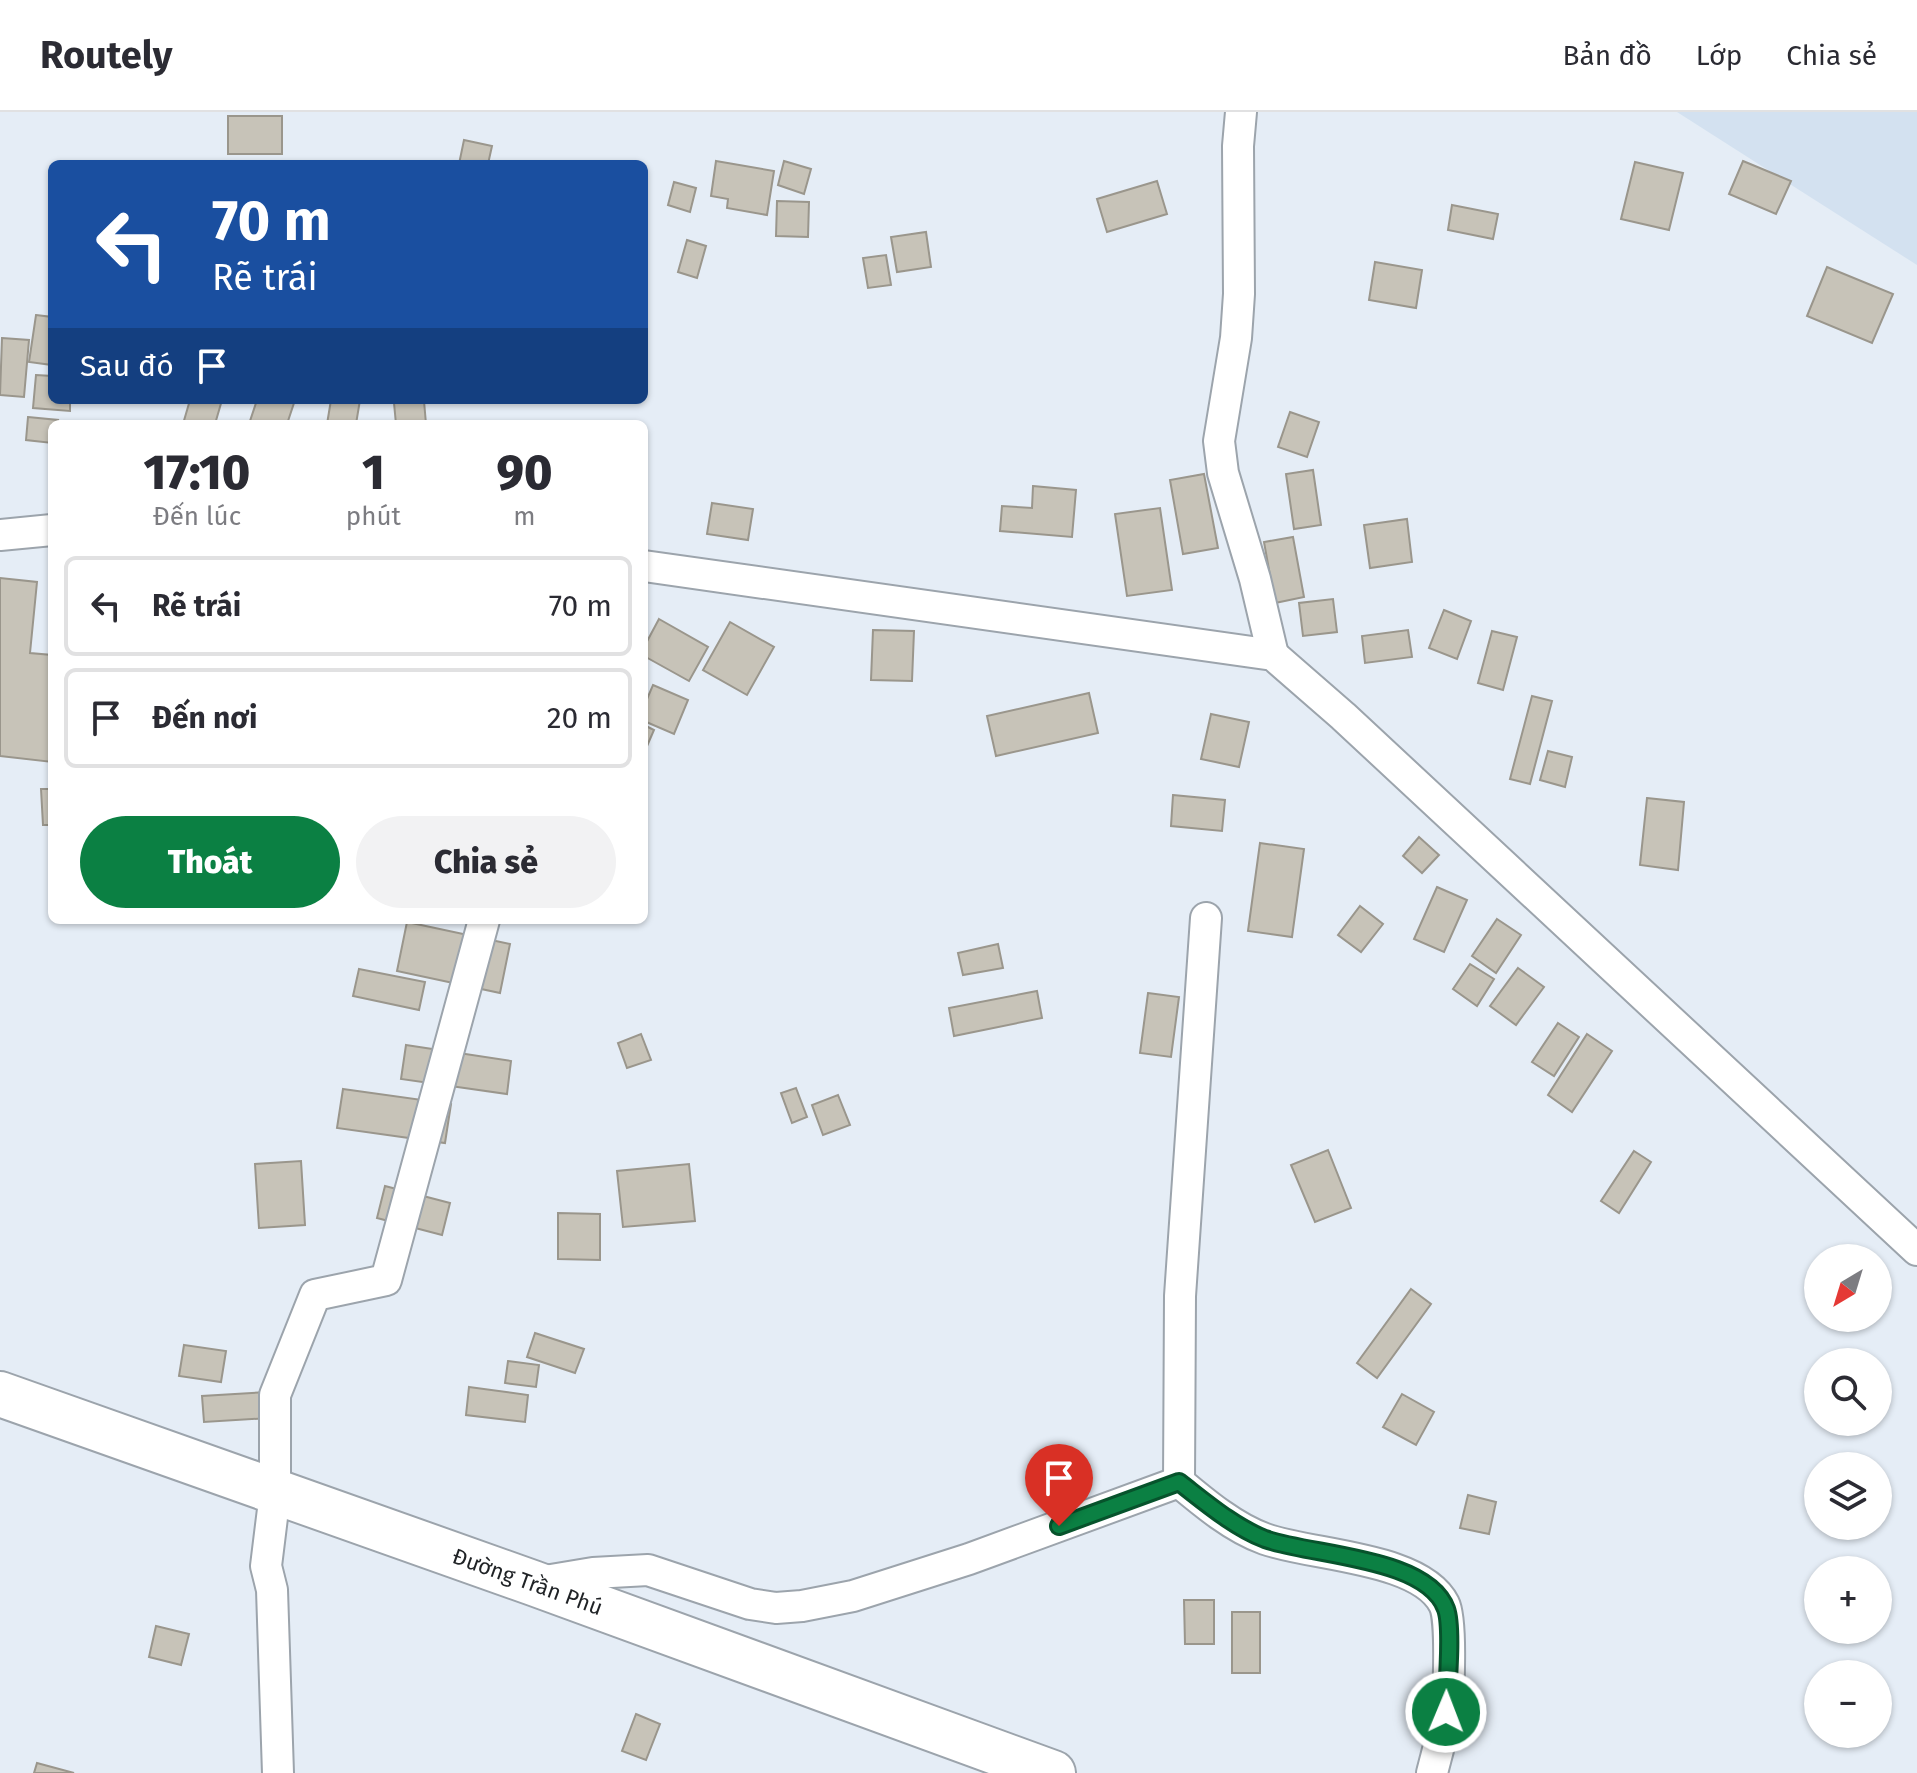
<!DOCTYPE html>
<html lang="vi">
<meta charset="utf-8">
<style>
:root{--surface:#fff;--page:#f2f2f3;--text:#2b2b33;--muted:#7c7c81;--line:#e1e1e2;--accent:#0b8043}
body{margin:0;font-family:"Fira Sans",sans-serif;background:var(--page);color:var(--text);height:100vh;display:flex;flex-direction:column;font-size:30px;white-space:nowrap}
*{box-sizing:border-box;margin:0}
p{font-size:26px;color:var(--muted)}
.icon{flex:none;width:44px;height:44px;fill:none;stroke:currentColor;stroke-width:2;stroke-linecap:round;stroke-linejoin:round}
.map{position:relative;flex:1;overflow:hidden}
.side{position:absolute;left:48px;top:308px;width:600px;height:504px;display:flex;flex-direction:column;background:var(--surface);border-radius:12px;box-shadow:0 2px 6px #0004}
.side>*{flex:none}
.guide{position:absolute;left:48px;top:48px;width:600px;height:244px;border-radius:12px;box-shadow:0 2px 6px #0004;background:#1a4fa0;color:#fff;overflow:hidden}
.needle{width:52px;rotate:218deg}
.tools{position:absolute;left:1804px;top:1132px;display:grid;gap:16px}
.tools a{display:grid;place-items:center;width:88px;height:88px;border-radius:50%;background:var(--surface);box-shadow:0 2px 6px #0004;font-size:40px}
.pin{position:absolute;display:grid;place-items:center;width:68px;height:68px;color:#fff;margin:-82px -34px;border-radius:50% 50% 50% 0;rotate:-45deg;box-shadow:0 0 8px #0007}
.pin .icon{rotate:45deg}
.me{position:absolute;width:88px;margin:-44px;rotate:1deg;stroke-linejoin:round;filter:drop-shadow(0 0 6px #0008)}
.turn{display:flex;align-items:center;gap:28px;height:168px;padding:0 32px;font-size:36px}
.turn .icon{width:104px;height:104px;stroke-width:2.5}
.turn b{display:block;font-size:56px;line-height:68px}
.then{display:flex;align-items:center;height:76px;padding:0 32px;background:#0003;gap:16px;font-size:30px}
.eta{display:flex;justify-content:space-evenly;align-items:center;height:136px;text-align:center}
.eta b{font-size:48px;font-weight:800;line-height:56px}
.cta{display:flex;gap:16px;margin-top:auto;padding:16px 32px}
.cta a{flex:1;height:92px;border-radius:48px;background:var(--accent);color:#fff;font-size:32px;font-weight:800;line-height:92px;text-align:center}
.cta a+a{background:var(--page);color:var(--text)}
ul{padding:0;list-style:none}
li{display:flex;align-items:center;gap:24px;height:100px;margin:0 16px 12px;padding:0 16px;border:4px solid var(--line);border-radius:12px}
li div{flex:1}
li b{display:block;font-size:30px}
li em{font-style:normal}
header{display:flex;align-items:center;gap:48px;box-sizing:border-box;height:112px;padding:0 40px;background:var(--surface);border-bottom:2px solid var(--line)}
header strong{font-size:38px}
nav{display:flex;gap:44px;margin-inline-start:auto;font-size:28px}
.map>svg:first-child{display:block}
.built{fill:#d3e1f0}
.building{fill:#c7c3b8;stroke:#9a968c;stroke-width:2}
.lines{fill:none;stroke-linecap:round;stroke-linejoin:round}
.minor-casing{stroke:#9ca4ac;stroke-width:34}
.secondary-casing{stroke:#9ca4ac;stroke-width:48}
.minor{stroke:#fff;stroke-width:30}
.secondary{stroke:#fff;stroke-width:44}
.route-casing{stroke:#07532c;stroke-width:20}
.route{stroke:#0b8043;stroke-width:14}
.labels{text-anchor:middle;stroke-width:8;stroke-linejoin:round;paint-order:stroke}
.street-label{font-size:22px;fill:#1f2225;stroke:#f6fafd}
</style>
<header>
<strong>Routely</strong>
<nav><a>Bản đồ</a><a>Lớp</a><a>Chia sẻ</a></nav>
</header>
<div class="map">
<svg width="1917" height="1661" viewBox="0 0 1917 1661">
<rect width="100%" height="100%" fill="#e5edf6"/>
<polygon class="built" points="1677,0 1917,0 1917,153"/>
<g class="building">
<rect x="228" y="4" width="54" height="38"/>
<polygon points="464,28 492,34 488,52 459,52"/>
<polygon points="716,49 774,59 767,103 727,96 728,87 711,84"/>
<polygon points="784,49 811,57 804,82 778,73"/>
<polygon points="1743,49 1791,69 1776,102 1729,82"/>
<polygon points="1635,50 1683,61 1669,118 1621,107"/>
<polygon points="1157,69 1167,102 1107,120 1097,87"/>
<polygon points="674,70 696,76 690,100 668,93"/>
<polygon points="777,89 809,90 808,125 776,124"/>
<polygon points="1452,93 1498,102 1493,127 1448,118"/>
<polygon points="926,120 931,155 897,160 891,125"/>
<polygon points="687,128 706,134 697,166 678,160"/>
<polygon points="886,143 891,173 868,176 863,146"/>
<polygon points="1375,150 1422,158 1416,196 1369,188"/>
<polygon points="1827,155 1893,182 1872,231 1807,204"/>
<polygon points="36,203 52,205 52,253 29,250"/>
<polygon points="2,226 29,228 24,285 0,283"/>
<polygon points="36,263 52,264 52,288 70,288 70,299 33,296"/>
<polygon points="190,288 222,288 215,312 183,312"/>
<polygon points="257,288 295,288 287,312 249,312"/>
<polygon points="331,288 360,288 356,312 327,312"/>
<polygon points="424,289 426,312 396,312 394,291"/>
<polygon points="1290,300 1319,310 1307,345 1278,335"/>
<polygon points="28,305 58,308 57,312 52,312 52,331 26,328"/>
<polygon points="1313,358 1321,413 1294,417 1286,362"/>
<polygon points="1204,362 1218,436 1183,442 1170,368"/>
<polygon points="1033,374 1076,378 1072,425 1000,419 1002,394 1032,396"/>
<polygon points="712,391 753,397 748,428 707,422"/>
<polygon points="1160,396 1172,478 1127,484 1115,402"/>
<polygon points="1407,407 1412,450 1370,456 1364,413"/>
<polygon points="1293,425 1304,485 1275,491 1264,430"/>
<polygon points="0,466 37,470 30,541 52,543 52,650 0,644"/>
<polygon points="1333,487 1337,520 1303,524 1299,491"/>
<polygon points="1444,498 1471,509 1457,547 1429,536"/>
<polygon points="659,507 708,535 689,569 644,544 644,535"/>
<polygon points="730,510 774,535 747,583 703,558"/>
<polygon points="873,518 914,519 912,569 871,568"/>
<polygon points="1408,518 1412,545 1365,551 1362,524"/>
<polygon points="1492,519 1517,525 1503,578 1478,571"/>
<polygon points="653,573 688,588 674,622 644,609 644,594"/>
<polygon points="1089,581 1098,621 996,644 987,604"/>
<polygon points="1532,584 1552,589 1530,672 1510,667"/>
<polygon points="1211,602 1249,610 1239,655 1201,647"/>
<polygon points="644,613 654,618 644,641"/>
<polygon points="1548,639 1572,645 1565,675 1540,668"/>
<polygon points="41,677 52,677 52,713 43,713"/>
<polygon points="1173,683 1225,688 1222,719 1171,714"/>
<polygon points="1647,686 1684,690 1678,758 1640,753"/>
<polygon points="1419,725 1439,743 1422,761 1403,744"/>
<polygon points="1260,731 1304,737 1292,825 1248,819"/>
<polygon points="1437,775 1467,788 1444,840 1414,827"/>
<polygon points="1360,794 1383,812 1361,840 1338,823"/>
<polygon points="1497,807 1521,823 1496,861 1472,844"/>
<polygon points="407,810 510,832 500,881 397,859"/>
<polygon points="998,832 1003,856 963,863 958,841"/>
<polygon points="1470,852 1494,867 1477,894 1453,877"/>
<polygon points="1518,856 1544,875 1516,913 1490,894"/>
<polygon points="359,857 425,870 419,898 353,884"/>
<polygon points="1037,879 1042,906 954,924 949,896"/>
<polygon points="1148,881 1179,885 1171,945 1140,941"/>
<polygon points="1558,911 1579,925 1554,964 1532,950"/>
<polygon points="641,922 651,948 627,956 618,931"/>
<polygon points="1587,922 1612,939 1572,1000 1548,983"/>
<polygon points="406,933 511,949 507,982 401,967"/>
<polygon points="796,976 807,1005 792,1011 781,981"/>
<polygon points="343,977 451,992 445,1031 337,1016"/>
<polygon points="838,983 850,1013 823,1023 812,993"/>
<polygon points="1328,1038 1351,1096 1315,1110 1291,1053"/>
<polygon points="1634,1039 1651,1050 1619,1101 1601,1089"/>
<polygon points="301,1049 305,1113 259,1116 255,1052"/>
<polygon points="689,1052 695,1109 623,1115 617,1059"/>
<polygon points="385,1074 450,1091 442,1123 377,1106"/>
<polygon points="558,1101 600,1102 600,1148 558,1147"/>
<polygon points="1411,1177 1431,1192 1377,1266 1357,1251"/>
<polygon points="535,1221 584,1237 575,1261 527,1245"/>
<polygon points="184,1233 226,1239 221,1270 179,1264"/>
<polygon points="508,1249 539,1253 536,1275 505,1271"/>
<polygon points="469,1275 528,1283 525,1310 466,1303"/>
<polygon points="268,1280 270,1306 204,1310 202,1284"/>
<polygon points="1402,1282 1434,1300 1416,1333 1383,1315"/>
<polygon points="1468,1383 1496,1390 1489,1422 1460,1416"/>
<polygon points="1184,1488 1214,1488 1214,1532 1185,1532"/>
<rect x="1232" y="1500" width="28" height="61"/>
<polygon points="156,1514 189,1522 181,1553 149,1545"/>
<polygon points="636,1602 660,1612 646,1648 622,1639"/>
<polygon points="37,1651 74,1661 34,1661"/>
</g>
<g class="lines">
<g class="minor-casing">
<g id="minor">
<polyline points="1241,0 1238,34 1239,182 1236,226 1219,329 1223,361 1255,467 1273,543"/>
<polyline points="0,423 52,418"/>
<polyline points="644,454 1273,543 1343,604 1917,1138"/>
<polyline points="1179,1370 1180,1184 1206,806"/>
<path d="M1179 1370C1204 1391 1234 1416 1265 1427 1313 1444 1420 1445 1444 1492 1452 1507 1449 1582 1446 1601 1443 1621 1437 1641 1432 1661"/>
<polyline points="539,1470 593,1461 648,1458 750,1492 776,1496 802,1494 853,1484 969,1447 1179,1370"/>
<polyline points="278,1661 272,1478 266,1454 275,1381 275,1283 315,1183 386,1168 484,808"/>
</g>
</g>
<g class="secondary-casing">
<g id="secondary">
<path id="s1" d="M0 1282 533 1471 1053 1661"/>
</g>
</g>
<use href="#minor" class="minor"/>
<use href="#secondary" class="secondary"/>
</g>
<g class="lines">
<g class="route-casing">
<path id="route" d="M1059 1414 1179 1370C1205 1390 1234 1415 1265 1427 1313 1444 1427 1445 1446 1497 1453 1516 1447 1577 1446 1600"/>
</g>
<use href="#route" class="route"/>
</g>
<g class="labels">
<g class="street-label">
<text dy="8" stroke="none"><textPath href="#s1" startOffset="560">Đường Trần Phú</textPath></text>
</g>
</g>
</svg>
<div class="tools">
<a><svg class="needle" viewBox="-14 -14 28 28"><path d="M0-13l5 13h-10z" fill="#e53935"/><path d="M0 13l5-13h-10z" fill="#7c7c81"/></svg></a>
<a><svg class="icon" aria-label="search" viewBox="0 0 24 24"><circle cx="10" cy="10" r="6"/><path d="M15 15l6 6"/></svg></a>
<a><svg class="icon" aria-label="layers" viewBox="0 0 24 24"><path d="M12 4l9 5-9 5-9-5zM3 14l9 5 9-5"/></svg></a>
<a>+</a>
<a>−</a>
</div>
<div class="pin" style="left:1059px;top:1414px;background:#d93025"><svg class="icon" aria-label="arrive" viewBox="0 0 24 24"><path d="M6 21V4h12l-3 4 3 4H6"/></svg></div>
<svg class="me" style="left:1446px;top:1600px" viewBox="-20 -20 40 40"><circle r="17" fill="#0b8043" stroke="#fff" stroke-width="3"/><path d="M0-11L8 9 0 5-8 9z" fill="#fff"/></svg>
<div class="guide">
<div class="turn"><svg class="icon" aria-label="left" viewBox="0 0 24 24"><path d="M17 20v-9H6M10 6l-5 5 5 5"/></svg><div><b>70 m</b>Rẽ trái</div></div>
<div class="then">Sau đó<svg class="icon" aria-label="arrive" viewBox="0 0 24 24"><path d="M6 21V4h12l-3 4 3 4H6"/></svg></div>
</div>
<section class="side">
<div class="eta">
<div><b>17:10</b><p>Đến lúc</p></div>
<div><b>1</b><p>phút</p></div>
<div><b>90</b><p>m</p></div>
</div>
<ul>
<li><svg class="icon" aria-label="left" viewBox="0 0 24 24"><path d="M17 20v-9H6M10 6l-5 5 5 5"/></svg><div><b>Rẽ trái</b></div><em>70 m</em></li>
<li><svg class="icon" aria-label="arrive" viewBox="0 0 24 24"><path d="M6 21V4h12l-3 4 3 4H6"/></svg><div><b>Đến nơi</b></div><em>20 m</em></li>
</ul>
<div class="cta"><a>Thoát</a><a>Chia sẻ</a></div>
</section>
</div>
